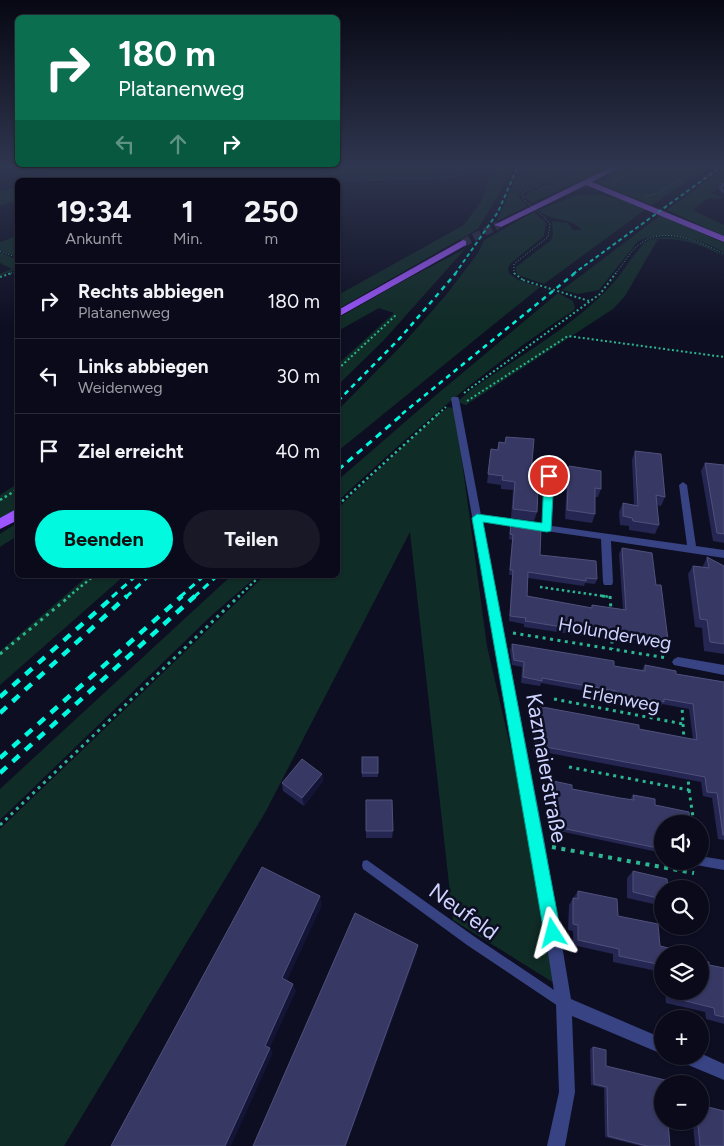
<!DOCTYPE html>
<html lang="de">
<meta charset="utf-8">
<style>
:root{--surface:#0a0a1a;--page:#181827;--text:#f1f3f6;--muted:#999aa2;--line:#2a2b39;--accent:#00f9df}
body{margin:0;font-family:Figtree,sans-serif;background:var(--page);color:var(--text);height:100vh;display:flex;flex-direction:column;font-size:19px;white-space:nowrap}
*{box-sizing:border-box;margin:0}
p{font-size:16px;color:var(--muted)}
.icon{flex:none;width:28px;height:28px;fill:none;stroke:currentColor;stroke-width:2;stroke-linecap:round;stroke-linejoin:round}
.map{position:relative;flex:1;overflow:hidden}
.side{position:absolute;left:15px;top:178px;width:325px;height:400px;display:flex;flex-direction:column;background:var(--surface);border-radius:8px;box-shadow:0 1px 4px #0004,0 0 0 1px var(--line)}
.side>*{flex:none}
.banner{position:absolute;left:15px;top:15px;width:325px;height:152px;border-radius:8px;box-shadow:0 1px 4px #0004,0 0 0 1px var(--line);background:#0b6e4f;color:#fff;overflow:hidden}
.tools{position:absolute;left:654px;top:815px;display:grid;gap:10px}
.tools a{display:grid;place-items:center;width:55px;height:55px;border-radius:50%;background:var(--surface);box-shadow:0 1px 4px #0004,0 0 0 1px var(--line);font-size:25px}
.pin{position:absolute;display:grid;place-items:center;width:42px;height:42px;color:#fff;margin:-21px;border:2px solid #fff;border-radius:50%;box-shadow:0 1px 5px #0007}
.me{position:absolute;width:55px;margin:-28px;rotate:351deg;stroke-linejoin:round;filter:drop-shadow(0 0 4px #0008)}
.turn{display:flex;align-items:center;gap:18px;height:105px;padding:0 20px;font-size:22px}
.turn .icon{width:65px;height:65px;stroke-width:2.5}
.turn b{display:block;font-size:35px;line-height:42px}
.lanes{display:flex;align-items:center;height:48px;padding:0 20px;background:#0003;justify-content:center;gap:25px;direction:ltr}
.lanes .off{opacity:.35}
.eta{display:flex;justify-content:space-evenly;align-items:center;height:85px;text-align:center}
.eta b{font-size:30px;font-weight:700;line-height:35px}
.button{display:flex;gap:10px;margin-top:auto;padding:10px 20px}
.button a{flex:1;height:58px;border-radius:30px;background:var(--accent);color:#111;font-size:20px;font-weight:700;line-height:58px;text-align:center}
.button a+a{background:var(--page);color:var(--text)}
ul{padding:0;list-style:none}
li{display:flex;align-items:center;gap:15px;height:75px;padding:0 20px;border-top:1px solid var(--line)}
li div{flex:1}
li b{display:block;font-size:19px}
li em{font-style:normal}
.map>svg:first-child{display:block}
.green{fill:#102c26}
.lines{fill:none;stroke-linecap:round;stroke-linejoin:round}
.stream{stroke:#082840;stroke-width:2.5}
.primary-tunnel{stroke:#2a2c43;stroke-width:8;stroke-dasharray:8 4;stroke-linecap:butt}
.path-far4{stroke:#2bb791;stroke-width:1;stroke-dasharray:1 2;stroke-linecap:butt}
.path-far3{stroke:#2bb791;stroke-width:2;stroke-dasharray:2 2.5;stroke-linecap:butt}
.path-far2{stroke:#2bb791;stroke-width:2.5;stroke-dasharray:2.5 3;stroke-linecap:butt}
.path-far1{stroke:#2bb791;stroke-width:3;stroke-dasharray:3 4.5;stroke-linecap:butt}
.path{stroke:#2bb791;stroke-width:4;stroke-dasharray:4 5.5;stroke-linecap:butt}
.lane{fill:#374383;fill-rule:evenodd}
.street{fill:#374383;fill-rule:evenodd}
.primary{fill:#9c55ff;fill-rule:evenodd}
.rail-far3{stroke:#00f9df;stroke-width:2;stroke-dasharray:4 3;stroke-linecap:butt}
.rail-far2{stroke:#00f9df;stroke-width:2.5;stroke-dasharray:5 4.5;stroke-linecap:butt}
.rail-far1{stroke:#00f9df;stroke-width:3;stroke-dasharray:7 5.5;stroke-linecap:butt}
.rail{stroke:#00f9df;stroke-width:4.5;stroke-dasharray:9 8;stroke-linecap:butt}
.path-bridge-far1{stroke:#2bb791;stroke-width:1;stroke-dasharray:1 2;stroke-linecap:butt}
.path-bridge{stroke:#2bb791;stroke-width:2;stroke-dasharray:2 2.5;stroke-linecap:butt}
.wall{fill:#252651}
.shaded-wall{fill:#141536}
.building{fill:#373964;stroke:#4f517c}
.route{fill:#00f9df;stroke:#00a291}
.labels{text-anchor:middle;stroke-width:5;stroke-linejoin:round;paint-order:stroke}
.street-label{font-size:19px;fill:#ced3ff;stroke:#0d0e22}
.near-street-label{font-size:22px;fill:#ced3ff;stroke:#0d0e22}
</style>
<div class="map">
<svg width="724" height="1146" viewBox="0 0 724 1146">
<rect width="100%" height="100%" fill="#0d0e22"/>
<g class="green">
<polygon points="5,166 476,166 464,173 444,176 325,180 32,180"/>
<polygon points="493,166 511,166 501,190 478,229 338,309 338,295 464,225 482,200"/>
<polygon points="521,166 564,166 571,169 522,191 519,194 519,198 527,206 497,221"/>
<path d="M587 166H611L532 203 525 197C529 190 545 184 553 185L549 183Z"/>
<polygon points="628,166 709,166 652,205 599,184 601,181"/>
<polygon points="724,169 724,182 711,193 724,198 709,198 694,208 694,211 724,225 724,236 667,210"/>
<polygon points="17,187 17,200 0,206 0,192"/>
<path d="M592 194C619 196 644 207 668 218L724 243V252C698 238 666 229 638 241L599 290 578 294 562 290 661 215 646 209 544 284 518 275 516 271V267L550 241 553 235 552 221 568 223 573 230H582C570 216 552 223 539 210L575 196Z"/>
<polygon points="534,212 546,223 544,236 511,263 508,268 509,273 518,280 540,287 338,451 338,410 402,345 446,295 478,253 484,240"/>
<polygon points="17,236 17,252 14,254 17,257 0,250 0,242"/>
<path d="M667 237C688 238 709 244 724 257 702 244 683 238 658 239L625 296 613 309 466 405 460 403 459 400 471 390C516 358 567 330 605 292 620 277 630 259 644 243 651 238 659 238 667 237Z"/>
<polygon points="465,249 384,340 338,385 338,364 394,313 379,308 338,331 338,318 407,279"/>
<polygon points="0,252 17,260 17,269 0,276 0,274 12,269 0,263"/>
<path d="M558 293 573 301 575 308 573 311C487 366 412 432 338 501V480L436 395Z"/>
<polygon points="449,407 455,409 487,646 524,806 554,983 453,920 410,532 266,811 64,1146 0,1146 0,829 265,575 338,575 338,508 435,417"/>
<polygon points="17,484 17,508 0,519 0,495"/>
<polygon points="17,523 17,536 0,547 0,534"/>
<polygon points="89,575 125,575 0,685 0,651"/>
<polygon points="232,575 258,575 211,616 0,820 0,789"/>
</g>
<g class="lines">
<g class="stream">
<polyline points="19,166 39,176 58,180"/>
<polyline points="172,180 429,175 443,174 464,166"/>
</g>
<polyline class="primary-tunnel" points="463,243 498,225"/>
<g class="path-far4">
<polyline points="338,181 454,177 470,172 479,166"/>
<polyline points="614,184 616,180 644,166"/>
<polyline points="646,196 657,194 701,166"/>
<polyline points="525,201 522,194 525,191 583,166"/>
<polyline points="0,251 18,258"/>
<polyline points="8,274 18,271"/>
<polyline points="514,274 514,264 548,237 550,224 542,215"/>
<path d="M615 274C623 265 630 251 640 244 664 225 701 242 724 254"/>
</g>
<g class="path-far3">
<polyline points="514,273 523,280"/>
<polyline points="0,277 12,273"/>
<polyline points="570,295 589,301"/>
<polyline points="338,369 396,315"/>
<polyline points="464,393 600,294 616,273"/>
<polyline points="467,401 568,336 724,357"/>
<polyline points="438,414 446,407"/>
</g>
<g class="path-far2">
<polyline points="0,500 18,489"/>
<polyline points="338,505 439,413"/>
<polyline points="540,587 610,597"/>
<polyline points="68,597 95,575"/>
<polyline points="238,597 261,575"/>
</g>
<g class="path-far1">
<polyline points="602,596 610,597"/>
<polyline points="610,596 611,610"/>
<polyline points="513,633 667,658"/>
<polyline points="612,633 612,649"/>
<polyline points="0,654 70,596"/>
<polyline points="554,699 683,724 682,706"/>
<polyline points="683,724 684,740"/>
<polyline points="569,767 689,790 688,777"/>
<polyline points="689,790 694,824"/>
<polyline points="0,825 239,596"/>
</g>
<polyline class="path" points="552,847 694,873"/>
<g class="lane">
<polygon points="723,183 724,183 724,186 722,188 724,190 723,192 718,188"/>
<polygon points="700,856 724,860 724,870 696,865 695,861 700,861"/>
<polygon points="367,860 475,937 566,998 568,1002 566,1006 562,1008 558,1006 467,945 363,869 362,865 363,861"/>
</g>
<g class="street">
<polygon points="721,190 724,190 724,193 721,192"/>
<polygon points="452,397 458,397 459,399 481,515 542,524 545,476 549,473 553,476 552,526 687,545 679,485 683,482 687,485 696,546 724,550 724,558 611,541 613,582 612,585 604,585 603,582 601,539 483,522 545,844 571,999 662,1038 662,1054 572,1016 575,1092 565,1146 547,1146 559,1092 556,1004 531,844 451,399"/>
<polygon points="678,657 724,665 724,675 674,665 672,662 674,659"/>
<polygon points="700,1053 724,1064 724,1080 681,1062 679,1056 700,1056"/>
</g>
<g class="primary">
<polygon points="613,166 622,166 592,182 724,236 724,242 586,185 501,227 494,225"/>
<polygon points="463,240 466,241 466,245 338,317 338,310"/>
<polygon points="18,508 18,520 0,529 0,518"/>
</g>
<g class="rail-far3">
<polyline points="455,274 498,212 518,166"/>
<polyline points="573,274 722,166"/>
</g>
<g class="rail-far2">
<polyline points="338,401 401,337 456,273"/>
<polyline points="402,414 575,273"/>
</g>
<g class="rail-far1">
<polyline points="338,470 404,413"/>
<polyline points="112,597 137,575"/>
<polyline points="126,597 150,575"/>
<polyline points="180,597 205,575"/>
<polyline points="194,597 218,575"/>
</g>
<g class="rail">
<polyline points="0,697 114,596"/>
<polyline points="0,713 127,596"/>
<polyline points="0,758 182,596"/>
<polyline points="0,773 195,596"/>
</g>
<polyline class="path-bridge-far1" points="526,202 542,215"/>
<polyline class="path-bridge" points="523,280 570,295"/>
</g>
<g class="wall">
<polygon points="499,442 534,488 537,512 534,521 511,518 513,490 501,489 501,485 487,483 491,449 497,450"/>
<polygon points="635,451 665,497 661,506 657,505 659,525 655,534 629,530 629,526 620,525 619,512 623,503 634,505 632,460"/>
<polygon points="705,463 724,465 724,543 713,541 701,471"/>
<polygon points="569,466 601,489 598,497 595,497 595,514 592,523 565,519 567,475"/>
<polygon points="511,522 535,528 540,555 597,579 595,584 585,583 584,586 528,578 527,596 591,608 592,605 623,610 619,554 622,548 656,585 668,640 665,645 603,635 592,634 591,637 524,627 524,624 509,621 512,575 509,575 512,540 509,539"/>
<polygon points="707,557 724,566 724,654 704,651 702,628 695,627 688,574 693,566 703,567 703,566"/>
<polygon points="512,644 614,666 642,670 645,665 676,674 724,682 724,840 718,839 712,798 703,796 701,782 533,750 535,712 537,706 639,729 693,739 689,709 662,704 661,707 614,699 614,696 541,683 540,686 521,683 522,667 512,665 510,650"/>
<rect x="362" y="757" width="16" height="20"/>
<polygon points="322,774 323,781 304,806 283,791 282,783"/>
<polygon points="553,781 572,789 631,800 631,798 633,795 655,805 662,824 662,853 550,829 551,785"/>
<polygon points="366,800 393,831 392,838 366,838"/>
<polygon points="633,871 662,889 662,906 627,898 627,878"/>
<polygon points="578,891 618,916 660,946 662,954 662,972 613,962 613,954 573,945 573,931 568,930 569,905"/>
<polygon points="709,965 724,968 724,1024 706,1019 705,1012 666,1003 665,991 700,991"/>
<polygon points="593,1047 606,1066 670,1146 641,1146 605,1137 604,1088 591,1085 590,1049"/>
<polygon points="674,1121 700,1121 724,1146 695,1146 693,1126"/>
</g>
<g class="shaded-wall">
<polygon points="322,774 323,781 304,806 302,798"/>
<polygon points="320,896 322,905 285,985 282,978"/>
<polygon points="418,945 417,953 346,1146 345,1146"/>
<polygon points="293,984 296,991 270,1048 273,1053 231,1146 225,1146 265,1046"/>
</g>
<g class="building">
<polygon points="506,437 534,439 530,484 534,484 534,488 538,489 537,512 513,509 515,482 502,480 503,476 488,474 491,449 498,450 499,442 505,443"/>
<polygon points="635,451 661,454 665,497 656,495 659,525 633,521 632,518 623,516 623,503 638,506"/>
<polygon points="705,463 724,465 724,534 717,533"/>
<polygon points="569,466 601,471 601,489 595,488 595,514 567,510"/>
<polygon points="511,522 535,526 535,528 541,529 540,555 596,561 597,579 586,578 586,581 528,572 527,596 592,608 592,605 626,610 622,548 652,553 656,585 661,585 668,640 605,630 593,629 593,632 525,621 526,618 510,616 513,570 510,570 513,535 510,534"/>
<polygon points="707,557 724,566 724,644 710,642 707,620 700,619 693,566 709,568"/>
<polygon points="512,644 614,661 614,666 645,671 645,665 676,671 676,674 724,682 724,835 723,835 717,793 707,792 705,777 535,745 537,706 639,725 639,729 697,740 693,704 664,699 664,702 617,693 616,691 542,678 542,681 523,677 524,662 514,660"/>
<rect x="362" y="757" width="16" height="16"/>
<polygon points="302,759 322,774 302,798 282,783"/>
<polygon points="553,781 572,785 572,789 620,798 634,800 633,795 655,799 655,805 689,812 690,824 662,824 662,849 552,826"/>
<polygon points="366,800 392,800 393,831 366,831"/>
<polygon points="262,867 320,896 282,978 293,984 265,1046 270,1048 225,1146 111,1146"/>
<polygon points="633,871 667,879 668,889 662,889 662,899 633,892"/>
<polygon points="578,891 617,899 618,916 658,924 660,946 694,954 662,954 662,965 619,956 619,949 578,940 578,925 573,924 573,898 578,899"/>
<polygon points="355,913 418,945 345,1146 253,1146"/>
<polygon points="700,960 709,962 709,965 724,968 724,1017 715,1015 714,1008 674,998 673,991 700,991"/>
<polygon points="593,1047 606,1050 606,1066 665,1080 665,1084 662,1084 662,1121 668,1121 670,1146 647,1146 608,1136 607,1087 594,1084"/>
<polygon points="700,1105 724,1111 724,1146 700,1146 698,1125 681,1121 700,1121"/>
</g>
<linearGradient id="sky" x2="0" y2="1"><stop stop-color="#070813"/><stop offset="0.51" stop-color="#2f364f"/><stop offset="1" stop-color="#2f364f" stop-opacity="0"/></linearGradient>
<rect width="724" height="327" fill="url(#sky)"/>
<polygon class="route" points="549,472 554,476 551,531 547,532 483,522 561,933 559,939 553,941 547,939 544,933 472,518 477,514 542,523 544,476"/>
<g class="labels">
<g class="street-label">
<text transform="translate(615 633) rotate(10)" y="7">Holunderweg</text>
<text transform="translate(621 698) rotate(11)" y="7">Erlenweg</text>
</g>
<g class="near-street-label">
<text transform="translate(547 768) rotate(80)" y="8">Kazmaierstraße</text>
<text transform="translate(464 911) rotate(36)" y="8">Neufeld</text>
</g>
</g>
</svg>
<div class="tools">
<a><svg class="icon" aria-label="sound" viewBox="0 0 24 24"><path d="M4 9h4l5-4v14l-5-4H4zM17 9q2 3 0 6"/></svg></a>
<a><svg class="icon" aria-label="search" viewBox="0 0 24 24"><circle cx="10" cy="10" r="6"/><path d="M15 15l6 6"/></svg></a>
<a><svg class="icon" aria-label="layers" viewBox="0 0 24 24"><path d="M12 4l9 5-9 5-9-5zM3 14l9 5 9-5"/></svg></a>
<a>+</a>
<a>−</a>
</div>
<div class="pin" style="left:549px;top:476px;background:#d93025"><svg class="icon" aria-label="arrive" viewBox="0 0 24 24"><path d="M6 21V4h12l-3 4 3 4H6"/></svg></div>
<svg class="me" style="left:553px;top:933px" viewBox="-20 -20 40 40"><path d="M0-17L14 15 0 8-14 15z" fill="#00f9df" stroke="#fff" stroke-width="4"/></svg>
<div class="banner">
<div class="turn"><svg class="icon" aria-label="right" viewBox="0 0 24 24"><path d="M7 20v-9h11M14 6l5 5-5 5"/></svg><div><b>180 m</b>Platanenweg</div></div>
<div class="lanes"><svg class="icon off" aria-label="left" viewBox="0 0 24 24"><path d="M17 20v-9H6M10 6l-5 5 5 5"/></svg><svg class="icon off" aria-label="ahead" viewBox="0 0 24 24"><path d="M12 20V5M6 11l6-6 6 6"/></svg><svg class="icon" aria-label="right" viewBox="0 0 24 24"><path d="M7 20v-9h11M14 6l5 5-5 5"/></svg></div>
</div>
<section class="side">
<div class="eta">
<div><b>19:34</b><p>Ankunft</p></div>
<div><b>1</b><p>Min.</p></div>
<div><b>250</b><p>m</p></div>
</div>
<ul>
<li><svg class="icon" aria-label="right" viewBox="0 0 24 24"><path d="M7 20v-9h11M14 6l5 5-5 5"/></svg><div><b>Rechts abbiegen</b><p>Platanenweg</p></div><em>180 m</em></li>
<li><svg class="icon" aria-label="left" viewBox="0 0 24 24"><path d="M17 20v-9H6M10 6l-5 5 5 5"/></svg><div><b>Links abbiegen</b><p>Weidenweg</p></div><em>30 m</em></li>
<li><svg class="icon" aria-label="arrive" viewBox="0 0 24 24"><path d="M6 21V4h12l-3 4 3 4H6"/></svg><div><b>Ziel erreicht</b></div><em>40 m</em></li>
</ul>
<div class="button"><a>Beenden</a><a>Teilen</a></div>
</section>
</div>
